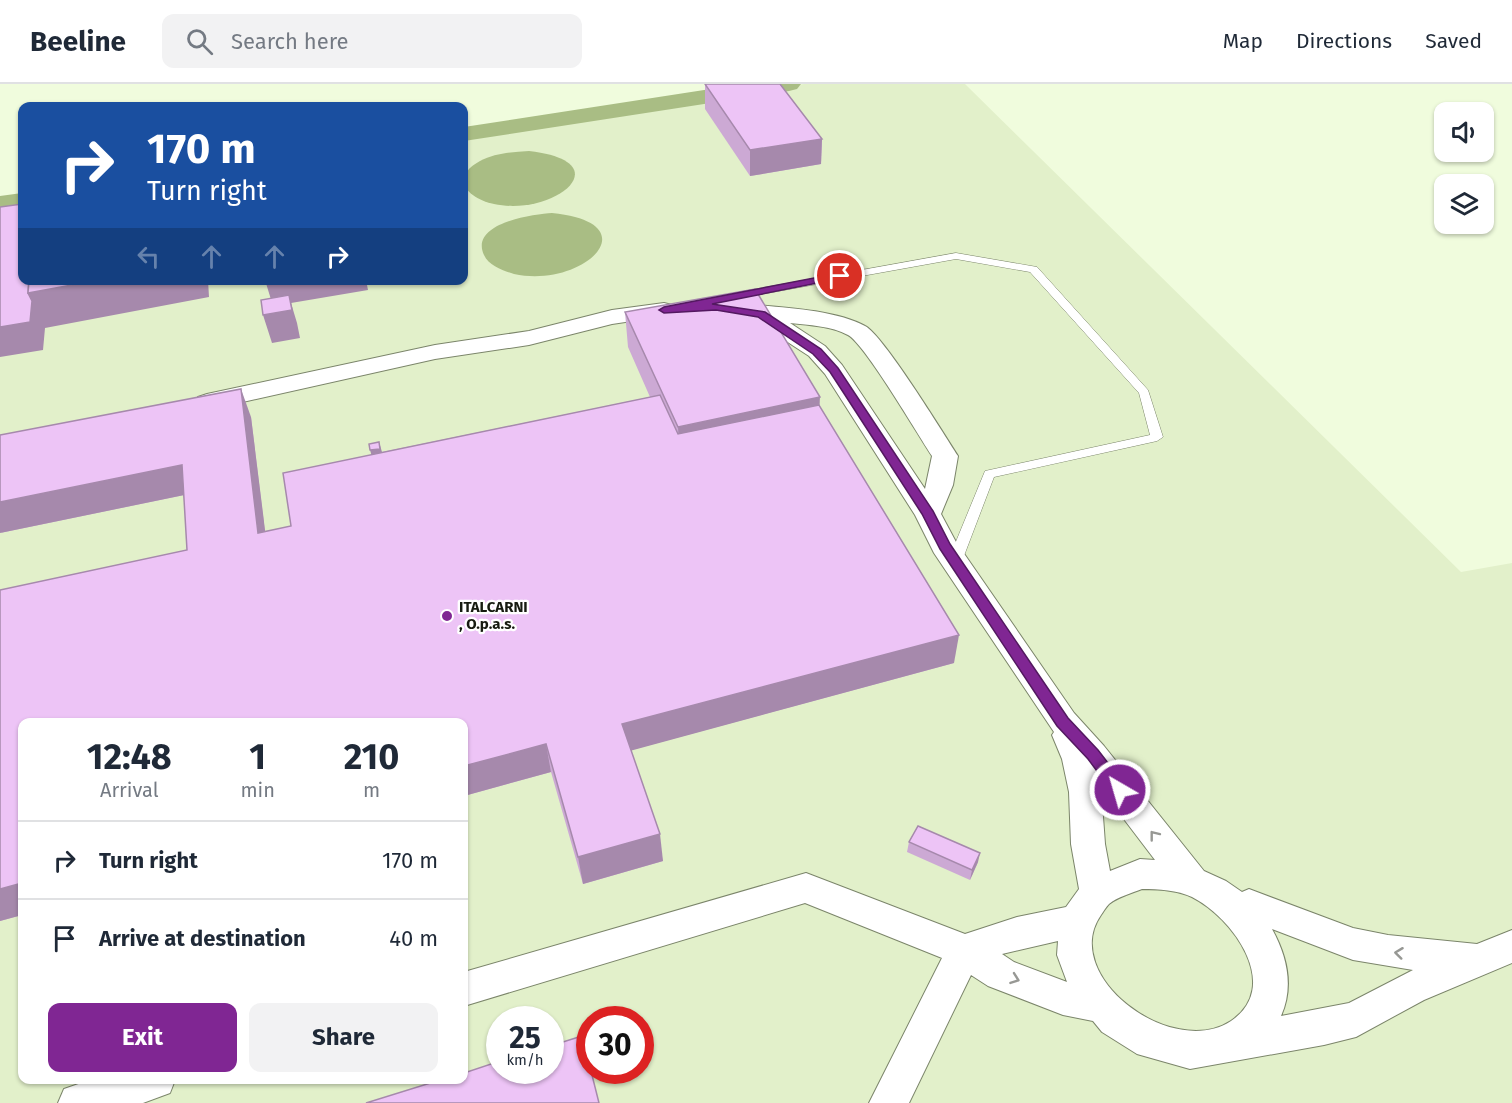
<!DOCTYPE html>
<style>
:root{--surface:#fff;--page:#f2f2f3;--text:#1f2937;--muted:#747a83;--line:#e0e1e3;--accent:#802693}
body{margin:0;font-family:"Fira Sans",sans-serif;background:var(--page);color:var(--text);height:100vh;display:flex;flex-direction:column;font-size:22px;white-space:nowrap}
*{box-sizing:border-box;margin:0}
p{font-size:20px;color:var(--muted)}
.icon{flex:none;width:33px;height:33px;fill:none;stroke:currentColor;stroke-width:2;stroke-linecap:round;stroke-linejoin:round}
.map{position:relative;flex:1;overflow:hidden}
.details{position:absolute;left:18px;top:634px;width:450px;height:366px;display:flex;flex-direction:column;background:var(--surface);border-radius:12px;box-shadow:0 2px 4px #0004}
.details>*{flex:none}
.top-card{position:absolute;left:18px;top:18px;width:450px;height:183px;border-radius:12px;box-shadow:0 2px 4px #0004;background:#1a4fa0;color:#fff;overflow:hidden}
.buttons{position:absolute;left:1434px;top:18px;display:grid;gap:12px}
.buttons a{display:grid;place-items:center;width:60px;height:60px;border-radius:12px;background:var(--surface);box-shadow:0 2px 4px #0004;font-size:30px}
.speed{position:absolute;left:486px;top:922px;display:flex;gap:12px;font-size:30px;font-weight:700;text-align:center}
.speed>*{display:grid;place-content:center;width:78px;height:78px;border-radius:50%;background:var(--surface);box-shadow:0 2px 4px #0004;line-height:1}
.speed small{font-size:15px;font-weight:400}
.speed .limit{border:9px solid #d22;background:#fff;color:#111}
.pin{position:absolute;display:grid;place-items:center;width:51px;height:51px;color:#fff;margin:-26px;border:3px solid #fff;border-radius:50%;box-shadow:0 2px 6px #0007}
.me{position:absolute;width:66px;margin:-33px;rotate:322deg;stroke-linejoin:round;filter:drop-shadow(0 0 4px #0008)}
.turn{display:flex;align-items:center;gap:21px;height:126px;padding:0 30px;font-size:27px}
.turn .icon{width:78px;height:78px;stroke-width:2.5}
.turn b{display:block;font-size:42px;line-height:51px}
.lanes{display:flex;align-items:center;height:57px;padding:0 30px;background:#0003;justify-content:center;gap:30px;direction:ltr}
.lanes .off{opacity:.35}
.eta{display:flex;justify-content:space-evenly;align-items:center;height:102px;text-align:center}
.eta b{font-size:36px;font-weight:700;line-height:42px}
.primary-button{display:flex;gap:12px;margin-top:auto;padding:12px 30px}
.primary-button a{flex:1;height:69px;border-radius:12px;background:var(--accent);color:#fff;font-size:24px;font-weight:700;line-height:69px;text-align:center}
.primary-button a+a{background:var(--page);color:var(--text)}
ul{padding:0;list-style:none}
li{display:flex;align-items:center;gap:18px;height:78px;padding:0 30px;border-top:2px solid var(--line)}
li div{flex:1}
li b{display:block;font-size:22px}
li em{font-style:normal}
header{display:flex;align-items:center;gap:36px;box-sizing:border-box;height:84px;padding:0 30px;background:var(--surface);border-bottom:2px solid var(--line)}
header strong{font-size:28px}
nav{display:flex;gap:33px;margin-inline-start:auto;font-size:21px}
.search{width:420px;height:54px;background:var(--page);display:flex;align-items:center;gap:15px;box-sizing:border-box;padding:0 21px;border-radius:12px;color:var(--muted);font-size:22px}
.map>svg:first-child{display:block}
.built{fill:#e2f0ca;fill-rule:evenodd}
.water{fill:#a9bd84}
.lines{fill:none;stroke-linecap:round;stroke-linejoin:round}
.canal{fill:#a9bd84;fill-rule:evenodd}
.lane-casing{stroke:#7b856a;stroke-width:1}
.street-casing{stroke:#7b856a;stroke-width:2}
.lane{fill:#fff;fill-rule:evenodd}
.street{fill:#fff;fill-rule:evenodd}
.wall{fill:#cca9d4}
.shaded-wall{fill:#a689ac}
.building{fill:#edc4f6;stroke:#a689ac;stroke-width:1.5}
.oneway{stroke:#979894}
.route{fill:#802693;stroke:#531960;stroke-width:1.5}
.poi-dot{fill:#802693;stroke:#fff;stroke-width:2}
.labels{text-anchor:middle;stroke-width:4.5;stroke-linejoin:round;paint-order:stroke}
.poi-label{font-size:15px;font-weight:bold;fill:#171b11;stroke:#fff;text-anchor:start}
</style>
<header>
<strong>Beeline</strong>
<div class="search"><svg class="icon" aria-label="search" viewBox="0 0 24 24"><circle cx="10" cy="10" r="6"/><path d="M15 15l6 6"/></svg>Search here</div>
<nav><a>Map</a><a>Directions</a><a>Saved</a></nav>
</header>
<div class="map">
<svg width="1512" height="1019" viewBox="0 0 1512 1019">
<rect width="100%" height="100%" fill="#f0fcdd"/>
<path class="built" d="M804 0H965L1461 488 1512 479V1019H0V124L22 196H464V52ZM22 639H464V996H22ZM500 936H550V987H500ZM590 936H640V987H590Z"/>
<g class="water">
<path d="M529 67C623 78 553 133 494 120 467 114 449 94 480 77 495 69 512 68 529 67Z"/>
<path d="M552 129C652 139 583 205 514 190 504 187 489 182 484 171 469 139 534 130 552 129Z"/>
</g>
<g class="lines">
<g class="canal">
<polygon points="743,0 801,0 797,5 789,7 464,57 464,43"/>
<polygon points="22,109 22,125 0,128 0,112"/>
</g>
<g class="lane-casing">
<polygon id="lane" points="956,169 1037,183 1148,306 1163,353 1157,357 994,393 962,477 955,482 948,477 985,387 1150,351 1139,309 1030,188 956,175 740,214 735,211 740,208"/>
</g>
<g class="street-casing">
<g id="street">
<polygon points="664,219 672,221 675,226 672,231 612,240 529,261 435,275 207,326 198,323 195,318 198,313 207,310 435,261 529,247 612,226"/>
<path d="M734 219C771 223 832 224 865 242 883 251 943 349 958 372L953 401 941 430 956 458 1074 629 1104 662 1204 787 1226 797 1242 808 1249 805 1353 844 1388 851 1477 860 1512 846V879L1424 916 1356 953 1324 961 1190 985 1137 970 1102 948 1093 937 1063 931 988 902 971 891 909 1019H869L942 874 805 819 464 922V888L806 789 965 850 1017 833 1066 823 1079 805 1071 760 1069 708 1062 675 1052 651 1054 648 934 469 915 431 825 290 809 272 760 240 757 235 726 231 723 226 726 221ZM790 239C809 241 831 242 848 251 865 260 918 351 932 372L925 405 842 281 825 262ZM1101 705 1155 776 1140 775 1110 787 1105 760ZM1142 805C1159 805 1177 806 1192 813 1232 833 1283 902 1231 937 1171 976 1059 891 1101 831 1103 828 1106 823 1109 820 1117 813 1132 809 1142 805ZM1272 845 1353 876 1413 886 1349 919 1281 932C1294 903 1287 872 1272 845ZM1058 857 1057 871 1067 898 1014 878 1002 870Z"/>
<polygon points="90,996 175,996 170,1009 143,1019 58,1019 64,1005"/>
</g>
</g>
<use href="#lane" class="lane"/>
<use href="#street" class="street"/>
</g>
<g class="wall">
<polygon points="705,0 822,55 821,80 750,92 705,25"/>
<polygon points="625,228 819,321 954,579 631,666 663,777 583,800 551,688 464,712 464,639 22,831 0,837 0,506 187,466 184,411 0,449 251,333 265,448 291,442 382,368 650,313 628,263"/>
<polygon points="909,758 978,778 970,796 907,768"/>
</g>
<g class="shaded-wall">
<polygon points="822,55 821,80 750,92 750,66"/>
<polygon points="99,196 208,196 209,213 45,244 43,266 0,273 0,243 28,209"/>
<polygon points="265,196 366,196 368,206 291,219 297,239 300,254 272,259 263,231 273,222"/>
<polygon points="241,305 251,333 269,478 258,449"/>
<polygon points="820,313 818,349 680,378 678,343"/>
<polygon points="379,358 382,368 373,376 370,366"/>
<polygon points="182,381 194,409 0,449 0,418"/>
<polygon points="959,551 954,579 626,668 622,640"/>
<polygon points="546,660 551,688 464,712 464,682"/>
<polygon points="660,750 663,777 583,800 578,773"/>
<polygon points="980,769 978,778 970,796 972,786"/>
<polygon points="22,799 22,831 0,837 0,805"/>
</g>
<g class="building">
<polygon points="705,0 780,0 822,55 750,66"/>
<polygon points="22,120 22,196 29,196 28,209 32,217 30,238 0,243 0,123"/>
<polygon points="29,196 99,196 28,209"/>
<polygon points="755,205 820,313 678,343 625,228"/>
<polygon points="289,211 292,226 263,231 261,216"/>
<polygon points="241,305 258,449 291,442 283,389 660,311 678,350 819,321 959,551 622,640 660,750 578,773 546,660 464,682 464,639 22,639 22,799 0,805 0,506 187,466 182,381 0,418 0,351"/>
<polygon points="379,358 380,365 370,366 369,360"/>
<polygon points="918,742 980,769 972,786 909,758"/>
<polygon points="582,952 590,980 590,987 591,987 599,1019 366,1019 440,996 464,996 464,989 500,977 500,987 550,987 550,962"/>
</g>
<defs><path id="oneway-chevron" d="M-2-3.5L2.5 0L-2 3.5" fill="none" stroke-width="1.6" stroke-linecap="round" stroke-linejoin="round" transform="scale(1.5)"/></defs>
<g class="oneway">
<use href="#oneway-chevron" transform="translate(1154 751) rotate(-128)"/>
<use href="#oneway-chevron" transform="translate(1399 869) rotate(-173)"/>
<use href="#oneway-chevron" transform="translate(1015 895) rotate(20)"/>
</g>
<polygon class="route" points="840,189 843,190 843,194 712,220 765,228 821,265 838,284 933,427 950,460 1068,634 1098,666 1125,701 1128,706 1125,710 1120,712 1114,710 1088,675 1057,642 940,465 922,430 845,311 830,288 813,270 758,233 716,226 664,229 659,226 664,223"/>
<circle class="poi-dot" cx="447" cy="532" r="6"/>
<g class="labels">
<g class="poi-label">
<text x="459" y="528">ITALCARNI<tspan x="459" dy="17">, O.p.a.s.</tspan></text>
</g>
</g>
</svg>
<div class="buttons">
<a><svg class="icon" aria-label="sound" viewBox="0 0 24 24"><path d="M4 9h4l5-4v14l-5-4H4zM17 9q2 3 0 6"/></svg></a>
<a><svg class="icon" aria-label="layers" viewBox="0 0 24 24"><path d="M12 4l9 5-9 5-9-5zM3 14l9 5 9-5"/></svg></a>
</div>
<div class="speed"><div>25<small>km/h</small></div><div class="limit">30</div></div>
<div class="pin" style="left:840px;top:192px;background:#d93025"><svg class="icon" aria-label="arrive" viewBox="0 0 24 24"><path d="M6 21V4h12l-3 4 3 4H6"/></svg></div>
<svg class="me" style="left:1120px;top:706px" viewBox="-20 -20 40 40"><circle r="17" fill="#802693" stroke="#fff" stroke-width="3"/><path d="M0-11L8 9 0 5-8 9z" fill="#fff"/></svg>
<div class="top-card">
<div class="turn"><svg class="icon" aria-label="right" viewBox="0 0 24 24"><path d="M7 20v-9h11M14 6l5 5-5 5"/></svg><div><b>170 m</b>Turn right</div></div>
<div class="lanes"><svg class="icon off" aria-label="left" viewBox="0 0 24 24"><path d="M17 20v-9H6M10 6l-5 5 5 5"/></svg><svg class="icon off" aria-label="ahead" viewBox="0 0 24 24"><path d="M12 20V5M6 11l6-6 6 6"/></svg><svg class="icon off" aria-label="ahead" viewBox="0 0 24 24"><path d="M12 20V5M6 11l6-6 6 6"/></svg><svg class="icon" aria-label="right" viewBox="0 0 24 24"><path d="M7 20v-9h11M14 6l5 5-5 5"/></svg></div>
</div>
<section class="details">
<div class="eta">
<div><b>12:48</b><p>Arrival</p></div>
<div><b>1</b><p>min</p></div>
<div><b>210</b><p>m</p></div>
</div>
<ul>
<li><svg class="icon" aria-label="right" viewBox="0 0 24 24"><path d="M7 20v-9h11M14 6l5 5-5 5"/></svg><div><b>Turn right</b></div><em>170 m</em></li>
<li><svg class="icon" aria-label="arrive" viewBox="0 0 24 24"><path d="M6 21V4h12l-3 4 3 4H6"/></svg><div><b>Arrive at destination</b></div><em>40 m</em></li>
</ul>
<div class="primary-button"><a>Exit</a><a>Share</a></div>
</section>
</div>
